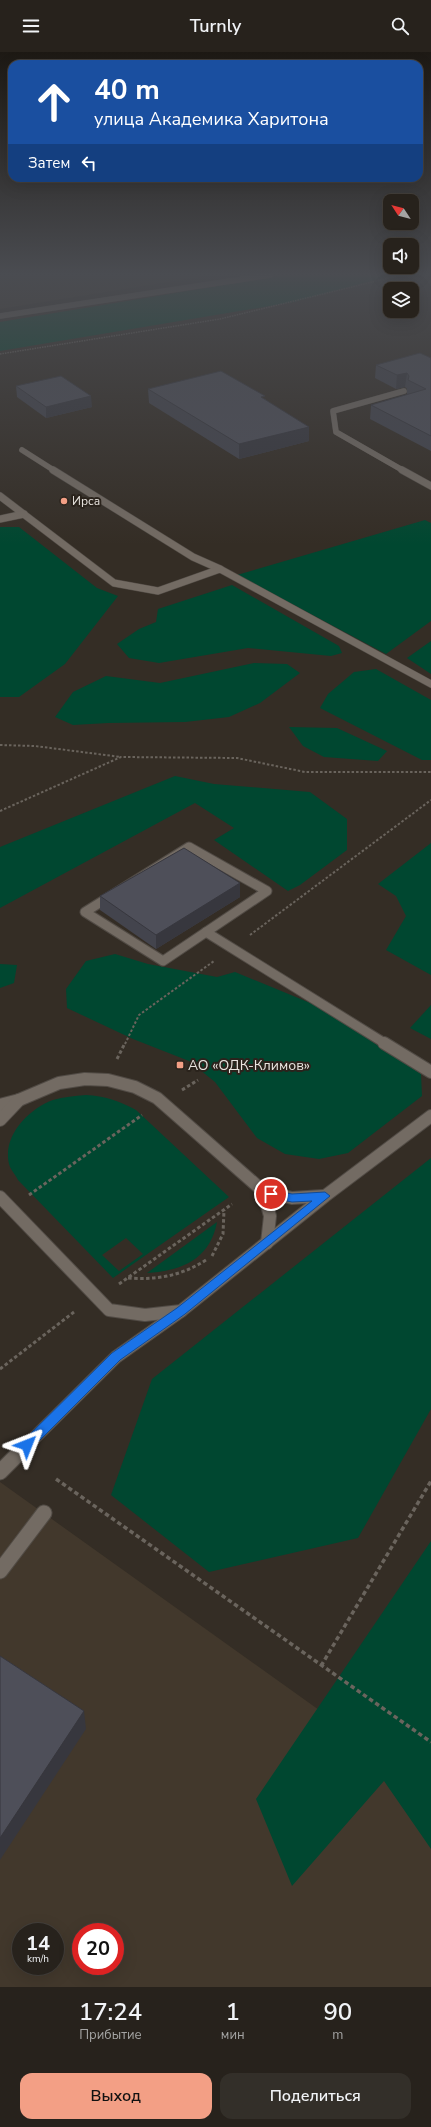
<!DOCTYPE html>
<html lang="ru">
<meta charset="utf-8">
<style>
:root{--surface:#27221c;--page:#332f29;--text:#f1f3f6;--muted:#a4a4a3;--line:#433f3b;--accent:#f39f85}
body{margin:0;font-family:"Nunito Sans",sans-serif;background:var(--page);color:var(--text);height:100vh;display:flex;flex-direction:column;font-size:15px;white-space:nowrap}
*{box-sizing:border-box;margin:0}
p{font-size:13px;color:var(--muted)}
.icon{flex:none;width:22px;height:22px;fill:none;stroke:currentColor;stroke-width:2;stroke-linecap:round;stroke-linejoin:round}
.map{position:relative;height:1935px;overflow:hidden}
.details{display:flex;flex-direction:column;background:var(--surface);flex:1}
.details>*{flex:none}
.guide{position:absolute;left:8px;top:8px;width:415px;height:122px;border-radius:12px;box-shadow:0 4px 16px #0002,0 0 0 1px var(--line);background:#1a4fa0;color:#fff;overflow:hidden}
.needle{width:26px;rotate:306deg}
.buttons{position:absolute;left:383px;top:142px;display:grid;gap:8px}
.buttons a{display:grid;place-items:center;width:36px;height:36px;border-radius:8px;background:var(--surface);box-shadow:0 4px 16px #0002,0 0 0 1px var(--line);font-size:20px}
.speed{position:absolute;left:12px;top:1871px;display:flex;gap:8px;font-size:20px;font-weight:700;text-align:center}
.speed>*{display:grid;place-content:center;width:52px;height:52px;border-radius:50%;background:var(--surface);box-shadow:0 4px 16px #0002,0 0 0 1px var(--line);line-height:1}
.speed small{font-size:10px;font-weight:400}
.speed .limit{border:6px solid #d22;background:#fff;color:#111}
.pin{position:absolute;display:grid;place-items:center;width:34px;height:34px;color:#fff;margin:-17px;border:2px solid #fff;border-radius:50%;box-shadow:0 1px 4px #0007}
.me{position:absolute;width:44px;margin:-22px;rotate:45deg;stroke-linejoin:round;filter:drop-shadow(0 0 3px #0008)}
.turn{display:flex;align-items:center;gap:14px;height:84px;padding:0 20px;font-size:18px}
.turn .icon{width:52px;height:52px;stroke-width:2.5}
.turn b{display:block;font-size:28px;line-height:34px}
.then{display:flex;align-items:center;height:38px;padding:0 20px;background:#0003;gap:8px;font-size:15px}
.eta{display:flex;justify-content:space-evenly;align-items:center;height:68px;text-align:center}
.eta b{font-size:24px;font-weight:600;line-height:28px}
.cta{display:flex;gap:8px;margin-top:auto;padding:8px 20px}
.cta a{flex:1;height:46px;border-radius:12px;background:var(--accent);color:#111;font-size:16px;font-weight:600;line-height:46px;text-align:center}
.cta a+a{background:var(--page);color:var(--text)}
header{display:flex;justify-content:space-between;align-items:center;height:52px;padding:0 20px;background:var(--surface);font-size:18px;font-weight:600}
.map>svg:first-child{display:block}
.built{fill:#42382c;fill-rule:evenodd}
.green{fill:#004730;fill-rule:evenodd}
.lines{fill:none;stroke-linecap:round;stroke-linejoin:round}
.service-far4-casing{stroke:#514b45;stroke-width:6}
.service-far3-casing{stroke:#514b45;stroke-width:8}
.service-far2-casing{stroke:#514b45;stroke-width:11}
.service-far1-casing{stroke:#514b45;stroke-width:14}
.service-casing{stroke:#514b45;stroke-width:17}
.tertiary-casing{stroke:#514b45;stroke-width:14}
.path-far3{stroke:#6a645d;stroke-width:1.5;stroke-dasharray:1.5 1;stroke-linecap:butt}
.path-far2{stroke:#6a645d;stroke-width:2;stroke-dasharray:2.5 2;stroke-linecap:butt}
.path-far1{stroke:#6a645d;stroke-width:3;stroke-dasharray:3.5 2.5;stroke-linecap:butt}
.path{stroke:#6a645d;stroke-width:3.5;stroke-dasharray:4.5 3;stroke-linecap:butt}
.service-far4{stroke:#736b63;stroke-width:5.5}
.service-far3{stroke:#736b63;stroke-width:7}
.service-far2{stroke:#736b63;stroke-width:9}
.service-far1{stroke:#736b63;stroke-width:12}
.service{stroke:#736b63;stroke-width:15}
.tertiary{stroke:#736b63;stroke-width:12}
.wall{fill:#43444d}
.shaded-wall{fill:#37373e}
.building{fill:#4e4f59;stroke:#37373e}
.route{fill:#1a73e8;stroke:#114b97}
.poi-dot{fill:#f39f85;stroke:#2a231c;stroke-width:1.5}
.labels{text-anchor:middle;stroke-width:4;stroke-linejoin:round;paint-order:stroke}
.far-poi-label{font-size:12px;fill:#e9e5e0;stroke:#2a231c;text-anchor:start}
.poi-label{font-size:14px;fill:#e9e5e0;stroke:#2a231c;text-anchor:start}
</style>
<header><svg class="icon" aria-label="menu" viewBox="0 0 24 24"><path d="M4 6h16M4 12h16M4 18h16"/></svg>Turnly<svg class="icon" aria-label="search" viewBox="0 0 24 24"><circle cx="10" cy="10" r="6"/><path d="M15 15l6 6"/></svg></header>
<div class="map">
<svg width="431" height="1935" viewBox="0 0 431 1935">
<rect width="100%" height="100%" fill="#342d25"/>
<g class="built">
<polygon points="0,223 212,223 0,257"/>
<path d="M0 1430 431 1738V1935H0ZM21 1880H55V1914H21ZM81 1880H115V1914H81Z"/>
</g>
<g class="green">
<polygon points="284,223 393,223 294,250 0,299 0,270"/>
<polygon points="425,468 431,471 431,569 386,602 237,523"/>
<polygon points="0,475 19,475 97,536 118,544 65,612 19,645 0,645"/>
<polygon points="232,533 339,594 342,601 331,604 248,596 159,611 129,606 117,592 139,577 156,570 158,557"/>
<polygon points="431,589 431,622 407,606"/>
<polygon points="254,611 287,612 300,621 260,651 229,665 185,670 108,671 73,673 55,665 73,640 106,624 160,631"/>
<polygon points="376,617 431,648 431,708 422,708 320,656 328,642 354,620"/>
<polygon points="289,675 337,676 387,699 378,709 324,705 303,694"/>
<polygon points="175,724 214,732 310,740 347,767 347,798 300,833 288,839 214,788 234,776 195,751 0,856 0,795"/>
<polygon points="431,791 431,923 386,898 406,864 396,844 378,832"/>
<polygon points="115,902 148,912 217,925 235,920 320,955 421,1022 422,1044 348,1101 319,1107 285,1102 257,1086 215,1030 189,1009 133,987 67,956 66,937 86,909"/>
<polygon points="0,912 17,913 14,931 0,936"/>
<polygon points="431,953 431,987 410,976"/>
<path d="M86 1043C105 1044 119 1049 136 1058L229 1145 113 1226 18 1128C16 1124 12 1119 10 1115 0 1086 28 1057 53 1048 64 1045 74 1044 86 1043ZM126 1186 143 1202 119 1219 102 1203Z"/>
<polygon points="431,1106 431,1357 358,1486 209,1520 111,1443 152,1327"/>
<path d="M217 1170C210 1207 182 1219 147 1221Z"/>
<polygon points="431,1489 431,1797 384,1729 292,1834 256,1747"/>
</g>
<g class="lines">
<g class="service-far4-casing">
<g id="service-far4">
<polyline points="0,264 270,223"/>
<polyline points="22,398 55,419"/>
<polyline points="404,419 336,380 333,359 404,339"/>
</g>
</g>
<g class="service-far3-casing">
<g id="service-far3">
<polyline points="53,418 193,505 220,517"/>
<polyline points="402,418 431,434"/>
<polyline points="0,444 114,531 158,539 220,517 431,632"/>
<polyline points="0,467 24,462"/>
</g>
</g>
<g class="service-far2-casing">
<g id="service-far2">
<polygon points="189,795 267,839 163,909 85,860"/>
<polyline points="206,880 386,992"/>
</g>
</g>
<g class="service-far1-casing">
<g id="service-far1">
<polyline points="384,991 431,1020"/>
<polyline points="15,1405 116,1305 181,1259"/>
</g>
</g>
<g class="service-casing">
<g id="service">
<polyline points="0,1420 16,1404"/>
<polyline points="0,1519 44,1461"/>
</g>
</g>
<g class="tertiary-casing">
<g id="tertiary">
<polyline points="0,1053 19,1048"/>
<polyline points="0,1068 19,1048 59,1031 85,1027 108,1028 135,1035 157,1046 263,1139 270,1164 267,1191"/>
<polyline points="263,1139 292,1146 323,1144"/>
<polyline points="0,1145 109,1258 145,1263 181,1259 325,1144 431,1064"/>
</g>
</g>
<polyline class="path-far3" points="0,302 220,267 401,223"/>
<g class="path-far2">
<polyline points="0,693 35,694 121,705"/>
<polyline points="0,759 121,705 237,706 305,720 431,720"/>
<polyline points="250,883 431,748"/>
<polyline points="125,992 139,963 214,909"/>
</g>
<g class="path-far1">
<polyline points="117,1007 125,991"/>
<polyline points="182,1038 198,1028"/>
<polyline points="29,1143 142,1063"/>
<polyline points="212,1204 223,1182 224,1158"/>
<path d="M128 1226C157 1228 181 1224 206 1208"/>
<polyline points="119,1232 232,1152"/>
<polyline points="0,1317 74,1260"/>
</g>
<g class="path">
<polyline points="56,1427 431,1690"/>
<polyline points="321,1614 431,1429"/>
</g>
<use href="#service-far4" class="service-far4"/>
<use href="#service-far3" class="service-far3"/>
<use href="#service-far2" class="service-far2"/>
<use href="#service-far1" class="service-far1"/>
<use href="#service" class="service"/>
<use href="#tertiary" class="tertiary"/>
</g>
<g class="wall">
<polygon points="431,306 431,399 370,367 371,353 407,343 407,337 405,335 396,337 375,326 376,313"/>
<polygon points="16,334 92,355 46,366 17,345"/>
<polygon points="148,337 265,347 309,389 239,407 149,351"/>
<polygon points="240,831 240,845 156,897 100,858 100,844"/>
</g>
<g class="shaded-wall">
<polygon points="407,321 405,335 396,337 397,323"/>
<polygon points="91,344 92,355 46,366 46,355"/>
<polygon points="309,375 309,389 239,407 239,392"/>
<polygon points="240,831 240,845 156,897 156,883"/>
<polygon points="84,1659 86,1677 0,1808 0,1786"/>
</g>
<g class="building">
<polygon points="420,301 431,306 431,384 371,353 426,337 408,328 409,324 407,321 397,323 376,313"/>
<polygon points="221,319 265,344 261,345 309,375 239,392 148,337"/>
<polygon points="61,324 91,344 46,355 16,334"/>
<polygon points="184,796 240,831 156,883 100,844"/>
<polygon points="0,1604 84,1659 0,1786"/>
</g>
<linearGradient id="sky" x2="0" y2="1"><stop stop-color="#1d1914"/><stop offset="0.45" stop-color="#4a4c51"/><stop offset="1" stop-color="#4a4c51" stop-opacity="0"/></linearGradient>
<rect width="431" height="493" fill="url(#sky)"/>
<polygon class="route" points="271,1138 292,1142 325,1140 330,1144 185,1262 120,1308 31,1397 27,1398 23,1397 21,1393 23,1389 112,1301 177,1256 312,1149 292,1150 267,1145 266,1142"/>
<g class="poi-dot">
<circle cx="64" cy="449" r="4"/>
<rect x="176" y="1009" width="8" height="8" rx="2"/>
</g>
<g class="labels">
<g class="far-poi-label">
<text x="72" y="453">Ирса</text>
</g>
<g class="poi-label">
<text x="188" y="1018">АО «ОДК-Климов»</text>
</g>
</g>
</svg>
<div class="buttons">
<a><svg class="needle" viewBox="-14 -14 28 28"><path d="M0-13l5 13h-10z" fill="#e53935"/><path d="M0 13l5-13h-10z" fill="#a4a4a3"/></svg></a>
<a><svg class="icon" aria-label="sound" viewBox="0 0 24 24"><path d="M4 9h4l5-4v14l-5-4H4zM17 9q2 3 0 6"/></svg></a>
<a><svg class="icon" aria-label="layers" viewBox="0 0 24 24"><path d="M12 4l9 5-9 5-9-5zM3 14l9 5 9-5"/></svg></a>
</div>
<div class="speed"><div>14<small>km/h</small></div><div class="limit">20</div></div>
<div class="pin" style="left:271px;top:1142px;background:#d93025"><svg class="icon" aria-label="arrive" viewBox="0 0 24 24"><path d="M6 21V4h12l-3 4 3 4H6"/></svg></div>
<svg class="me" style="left:27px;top:1393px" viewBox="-20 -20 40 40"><path d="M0-17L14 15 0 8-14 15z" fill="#1a73e8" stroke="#fff" stroke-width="4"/></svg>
<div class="guide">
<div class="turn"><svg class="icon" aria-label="ahead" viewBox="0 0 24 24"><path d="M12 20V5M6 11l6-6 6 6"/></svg><div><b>40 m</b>улица Академика Харитона</div></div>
<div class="then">Затем<svg class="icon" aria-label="left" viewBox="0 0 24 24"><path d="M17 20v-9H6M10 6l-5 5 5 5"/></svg></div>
</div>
</div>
<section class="details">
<div class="eta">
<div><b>17:24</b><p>Прибытие</p></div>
<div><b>1</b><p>мин</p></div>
<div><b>90</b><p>m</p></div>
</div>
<div class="cta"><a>Выход</a><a>Поделиться</a></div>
</section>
